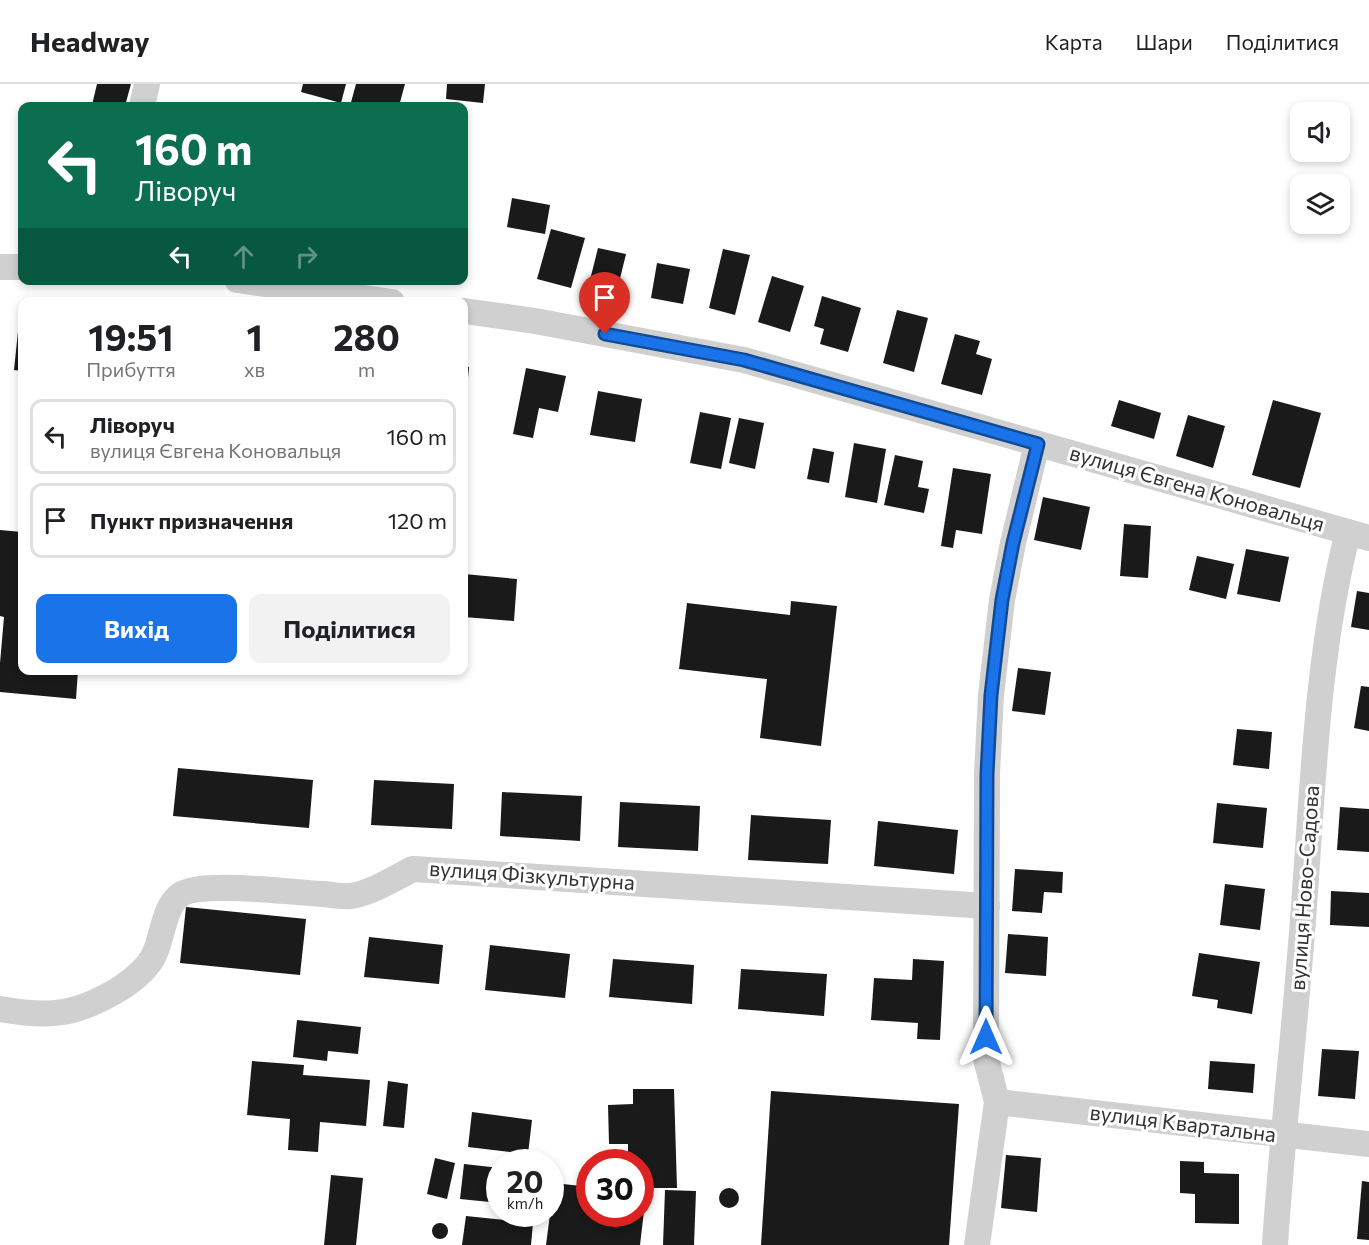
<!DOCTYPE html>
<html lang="uk">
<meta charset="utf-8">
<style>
:root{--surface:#fff;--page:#f2f2f2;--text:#202124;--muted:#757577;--line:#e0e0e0;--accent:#1a73e8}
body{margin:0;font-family:Commissioner,sans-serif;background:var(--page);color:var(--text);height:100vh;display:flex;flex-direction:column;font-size:22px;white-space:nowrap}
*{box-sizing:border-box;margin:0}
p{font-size:20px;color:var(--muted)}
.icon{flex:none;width:33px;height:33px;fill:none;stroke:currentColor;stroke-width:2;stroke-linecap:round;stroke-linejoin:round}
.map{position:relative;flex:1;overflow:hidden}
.details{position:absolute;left:18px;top:213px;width:450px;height:378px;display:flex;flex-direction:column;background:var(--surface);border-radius:12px;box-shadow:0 3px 9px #0003}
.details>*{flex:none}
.hud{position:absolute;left:18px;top:18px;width:450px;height:183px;border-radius:12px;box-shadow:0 3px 9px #0003;background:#0b6e4f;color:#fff;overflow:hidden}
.tools{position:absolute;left:1290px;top:18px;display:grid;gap:12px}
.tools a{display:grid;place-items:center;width:60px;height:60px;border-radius:12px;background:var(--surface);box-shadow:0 3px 9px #0003;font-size:30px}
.speed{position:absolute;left:486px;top:1065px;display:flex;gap:12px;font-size:30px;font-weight:700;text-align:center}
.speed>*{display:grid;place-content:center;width:78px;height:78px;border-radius:50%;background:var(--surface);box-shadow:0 3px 9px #0003;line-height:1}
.speed small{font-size:15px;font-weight:400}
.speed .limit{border:9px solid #d22;background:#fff;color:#111}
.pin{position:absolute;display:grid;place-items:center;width:51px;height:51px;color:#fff;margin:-62px -26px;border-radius:50% 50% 50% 0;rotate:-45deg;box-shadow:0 0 6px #0007}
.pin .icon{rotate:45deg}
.me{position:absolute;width:66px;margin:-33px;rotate:0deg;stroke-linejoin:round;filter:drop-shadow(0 0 4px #0008)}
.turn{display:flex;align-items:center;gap:21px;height:126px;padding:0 18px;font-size:27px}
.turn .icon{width:78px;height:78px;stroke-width:2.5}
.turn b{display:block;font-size:42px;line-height:51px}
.lanes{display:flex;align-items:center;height:57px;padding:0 18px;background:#0003;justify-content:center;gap:30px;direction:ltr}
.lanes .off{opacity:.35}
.eta{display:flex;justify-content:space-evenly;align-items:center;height:102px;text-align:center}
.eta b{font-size:36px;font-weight:700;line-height:42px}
.button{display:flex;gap:12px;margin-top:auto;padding:12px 18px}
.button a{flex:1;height:69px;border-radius:12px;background:var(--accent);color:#fff;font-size:24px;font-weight:700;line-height:69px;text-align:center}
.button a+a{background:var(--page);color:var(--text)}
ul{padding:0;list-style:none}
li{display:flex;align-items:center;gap:18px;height:75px;margin:0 12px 9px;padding:0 6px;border:3px solid var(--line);border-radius:12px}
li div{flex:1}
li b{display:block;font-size:22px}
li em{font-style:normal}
header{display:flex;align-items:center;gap:36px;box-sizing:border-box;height:84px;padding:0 30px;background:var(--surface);border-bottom:2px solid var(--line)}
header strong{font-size:28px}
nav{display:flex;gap:33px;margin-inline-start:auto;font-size:21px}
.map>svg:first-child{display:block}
.building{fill:#1a1a1a}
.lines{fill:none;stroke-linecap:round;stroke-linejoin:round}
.minor{stroke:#d0d0d0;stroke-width:26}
.route-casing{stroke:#114b97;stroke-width:15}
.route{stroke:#1a73e8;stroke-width:10}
.labels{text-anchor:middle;stroke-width:6;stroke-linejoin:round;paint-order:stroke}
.street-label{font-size:21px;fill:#333;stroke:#fff}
</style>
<header>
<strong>Headway</strong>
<nav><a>Карта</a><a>Шари</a><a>Поділитися</a></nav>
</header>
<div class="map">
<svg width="1369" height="1161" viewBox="0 0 1369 1161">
<rect width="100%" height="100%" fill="#fff"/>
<g class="building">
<polygon points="97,0 131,0 125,22 92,21"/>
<polygon points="303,0 346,0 341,19 301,8"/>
<polygon points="356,0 405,0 399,22 350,22"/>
<polygon points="447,0 485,0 483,19 446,15"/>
<polygon points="512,114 550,121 545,150 507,143"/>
<polygon points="551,145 585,154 571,204 537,195"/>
<polygon points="598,164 626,170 616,211 588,204"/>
<polygon points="723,165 750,171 735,231 709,224"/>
<polygon points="657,179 690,185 683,220 651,214"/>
<polygon points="772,192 804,202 790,248 758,238"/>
<polygon points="822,212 861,224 848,268 820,260 824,245 814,242"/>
<polygon points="897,226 928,234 914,288 883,279"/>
<polygon points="19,238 22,238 22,287 14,286"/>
<polygon points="955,250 980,257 976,270 992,275 982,311 941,300"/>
<polygon points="464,282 469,283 465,327 464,326"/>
<polygon points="526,284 566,292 558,328 539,324 533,354 513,350"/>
<polygon points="598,307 642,315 635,358 590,351"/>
<polygon points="1119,316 1161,329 1154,355 1111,342"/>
<polygon points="1273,316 1321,329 1300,404 1252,391"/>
<polygon points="700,328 731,334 721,385 690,379"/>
<polygon points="1188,331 1225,342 1213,384 1176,372"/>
<polygon points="739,334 764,339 755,385 729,379"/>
<polygon points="854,359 886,365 877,419 845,413"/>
<polygon points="813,364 834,368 829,399 807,395"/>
<polygon points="895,371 923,377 918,403 929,405 924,429 884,421"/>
<polygon points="953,384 991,390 982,450 956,446 953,464 941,462"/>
<polygon points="1043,413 1090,423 1081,466 1034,456"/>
<polygon points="1124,440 1151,442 1148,494 1120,492"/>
<polygon points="0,446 22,448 22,586 78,586 76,615 0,608 0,579 4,533 0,532"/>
<polygon points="1246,465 1289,473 1280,518 1237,510"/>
<polygon points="1197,472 1234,480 1226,515 1189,506"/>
<polygon points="464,490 517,495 514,537 464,533"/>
<polygon points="1357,507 1369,509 1369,546 1351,543"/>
<polygon points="791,517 837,522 821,662 760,654 767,595 679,585 687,519 790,531"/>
<polygon points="1018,584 1051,588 1045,631 1012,627"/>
<polygon points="1361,602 1369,603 1369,647 1354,644"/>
<polygon points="1237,645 1272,648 1269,685 1233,681"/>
<polygon points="178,684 313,696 309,744 173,732"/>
<polygon points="374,696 454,700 452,745 371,741"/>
<polygon points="502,708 582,712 580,757 500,752"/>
<polygon points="620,718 700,722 698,767 618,763"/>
<polygon points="1217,719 1267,724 1263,764 1213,759"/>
<polygon points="1340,723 1369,725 1369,768 1337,766"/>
<polygon points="751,731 831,736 828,780 748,776"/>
<polygon points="878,737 958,746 954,790 874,782"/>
<polygon points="1015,785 1063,788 1062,809 1044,808 1042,829 1012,827"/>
<polygon points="1225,800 1265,805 1260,846 1220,841"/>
<polygon points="1331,807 1369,809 1369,843 1330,841"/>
<polygon points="186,823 306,835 300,891 180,879"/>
<polygon points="1008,850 1048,853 1046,892 1005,889"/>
<polygon points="369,853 443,861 439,900 364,893"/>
<polygon points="490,861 570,870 565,914 485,906"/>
<polygon points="1199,869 1260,878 1252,930 1217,924 1218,916 1192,912"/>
<polygon points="613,875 694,881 692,920 609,913"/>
<polygon points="913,875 944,877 940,956 917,955 918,939 871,936 874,894 912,896"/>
<polygon points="741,885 827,890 824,932 738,925"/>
<polygon points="297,936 361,943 358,970 328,967 327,977 293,973"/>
<polygon points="1322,965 1359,967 1355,1015 1318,1012"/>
<polygon points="252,977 304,981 303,991 370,996 366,1042 320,1038 318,1068 288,1066 290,1035 247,1031"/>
<polygon points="1210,977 1255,980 1253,1009 1208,1005"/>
<polygon points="388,997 408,1000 404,1044 383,1042"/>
<polygon points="633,1005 674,1005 677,1104 640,1104 640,1078 628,1078 628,1060 609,1060 608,1021 633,1020"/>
<polygon points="771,1007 959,1020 949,1161 761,1161"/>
<polygon points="472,1028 532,1036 528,1070 468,1063"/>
<polygon points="1006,1071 1041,1074 1037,1128 1001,1124"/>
<polygon points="435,1074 455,1079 447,1115 427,1110"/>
<polygon points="1180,1077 1204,1078 1204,1089 1239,1090 1239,1140 1195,1139 1195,1110 1180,1109"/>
<polygon points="464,1080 500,1084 500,1119 460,1115"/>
<polygon points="331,1091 363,1094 356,1161 324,1161"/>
<polygon points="1362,1097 1369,1098 1369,1156 1357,1155"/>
<polygon points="554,1099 590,1103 590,1130 640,1130 640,1109 646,1110 640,1161 546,1161"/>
<circle cx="729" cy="1114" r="10"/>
<polygon points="665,1106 696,1107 694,1161 663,1161"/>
<polygon points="466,1132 533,1139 531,1161 462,1161"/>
<circle cx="440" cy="1147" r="8"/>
</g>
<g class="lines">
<g class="minor">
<polyline points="142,22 147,0"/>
<polyline points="0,183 22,183"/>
<polyline points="237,196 392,218"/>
<polyline points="464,227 535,237 744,276 1369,454"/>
<path d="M0 925C51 934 77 931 121 904 133 896 146 886 153 873 163 855 163 823 180 811 201 796 295 809 324 810 332 811 342 813 351 812 373 808 393 795 413 785L987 822"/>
<polyline points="997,1018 1369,1060"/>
<polyline points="977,1161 997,1018 986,975 987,690 991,611 1002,516 1013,459 1037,360"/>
<path d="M1275 1161C1282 1052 1295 944 1303 835 1313 706 1316 574 1348 448"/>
</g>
</g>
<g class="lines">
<g class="route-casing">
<polyline id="route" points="605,250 744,276 1038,360 1013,459 1002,516 991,611 987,690 986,953"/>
</g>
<use href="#route" class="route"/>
</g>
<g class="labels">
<g class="street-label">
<text transform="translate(1197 405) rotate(16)" y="7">вулиця Євгена Коновальця</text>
<text transform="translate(532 792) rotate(4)" y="7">вулиця Фізкультурна</text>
<text transform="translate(1305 804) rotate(-86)" y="7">вулиця Ново-Садова</text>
<text transform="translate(1183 1040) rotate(7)" y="7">вулиця Квартальна</text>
</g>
</g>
</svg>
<div class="tools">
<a><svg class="icon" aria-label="sound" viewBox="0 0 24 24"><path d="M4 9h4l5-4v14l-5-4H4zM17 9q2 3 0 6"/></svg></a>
<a><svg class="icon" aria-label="layers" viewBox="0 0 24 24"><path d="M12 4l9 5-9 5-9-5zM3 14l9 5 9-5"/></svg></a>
</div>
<div class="speed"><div>20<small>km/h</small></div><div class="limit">30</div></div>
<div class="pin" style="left:605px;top:250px;background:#d93025"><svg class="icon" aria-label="arrive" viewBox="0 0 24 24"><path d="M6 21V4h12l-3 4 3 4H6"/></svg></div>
<svg class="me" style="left:986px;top:953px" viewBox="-20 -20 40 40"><path d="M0-17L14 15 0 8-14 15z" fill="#1a73e8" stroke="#fff" stroke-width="4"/></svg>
<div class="hud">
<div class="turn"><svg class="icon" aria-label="left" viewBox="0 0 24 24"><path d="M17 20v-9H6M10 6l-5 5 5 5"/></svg><div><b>160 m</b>Ліворуч</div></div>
<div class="lanes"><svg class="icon" aria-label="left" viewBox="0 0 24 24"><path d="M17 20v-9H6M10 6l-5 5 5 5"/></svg><svg class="icon off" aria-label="ahead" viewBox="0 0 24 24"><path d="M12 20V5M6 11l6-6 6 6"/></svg><svg class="icon off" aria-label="right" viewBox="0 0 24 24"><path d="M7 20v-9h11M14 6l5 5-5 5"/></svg></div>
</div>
<section class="details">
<div class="eta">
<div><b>19:51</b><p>Прибуття</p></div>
<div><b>1</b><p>хв</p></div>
<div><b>280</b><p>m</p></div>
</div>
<ul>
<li><svg class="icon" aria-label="left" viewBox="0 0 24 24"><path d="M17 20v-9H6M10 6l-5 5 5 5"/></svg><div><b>Ліворуч</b><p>вулиця Євгена Коновальця</p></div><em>160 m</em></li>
<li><svg class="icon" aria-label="arrive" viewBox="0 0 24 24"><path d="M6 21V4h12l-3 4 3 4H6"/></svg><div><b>Пункт призначення</b></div><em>120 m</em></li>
</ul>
<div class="button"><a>Вихід</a><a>Поділитися</a></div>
</section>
</div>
